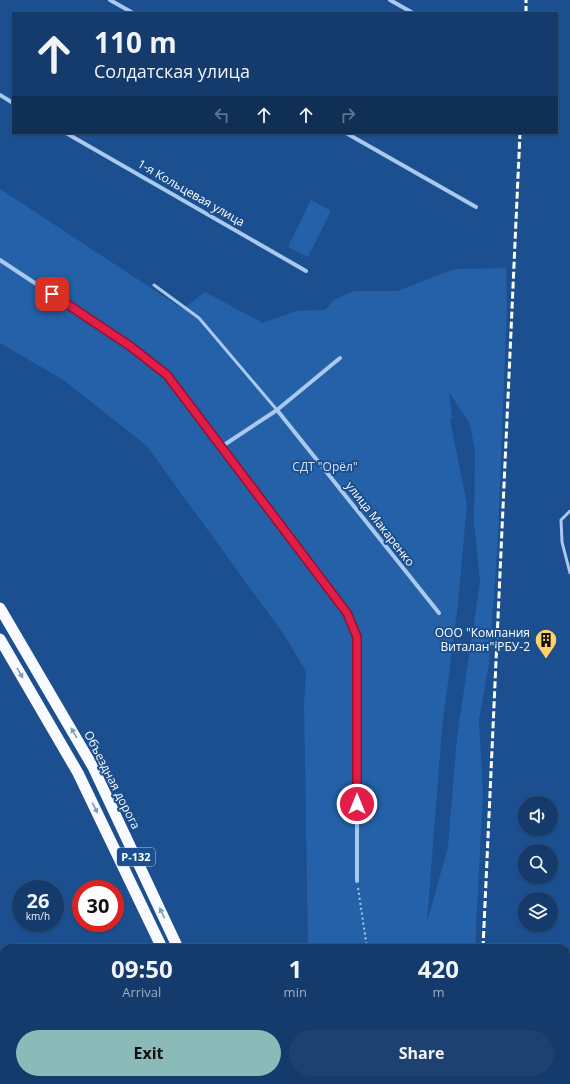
<!DOCTYPE html>
<meta charset="utf-8">
<style>
:root{--surface:#143b6b;--page:#1d4271;--text:#f1f3f6;--muted:#9dadc1;--line:#33557e;--accent:#8bbbb9}
body{margin:0;font-family:"Open Sans",sans-serif;background:var(--page);color:var(--text);height:100vh;display:flex;flex-direction:column;font-size:15px;white-space:nowrap}
*{box-sizing:border-box;margin:0}
p{font-size:13px;color:var(--muted)}
.icon{flex:none;width:22px;height:22px;fill:none;stroke:currentColor;stroke-width:2;stroke-linecap:round;stroke-linejoin:round}
.map{position:relative;flex:1;overflow:hidden}
.details{position:absolute;left:0px;top:944px;width:570px;height:140px;display:flex;flex-direction:column;background:var(--surface);border-radius:12px 12px 0 0;box-shadow:0 1px 3px #0004,0 0 0 1px var(--line)}
.details>*{flex:none}
.top-card{position:absolute;left:12px;top:12px;width:546px;height:122px;border-radius:0px;box-shadow:0 1px 3px #0004,0 0 0 1px var(--line);background:#143b6b;color:var(--text);overflow:hidden}
.fabs{position:absolute;left:518px;top:796px;display:grid;gap:8px}
.fabs a{display:grid;place-items:center;width:40px;height:40px;border-radius:50%;background:var(--surface);box-shadow:0 1px 3px #0004,0 0 0 1px var(--line);font-size:20px}
.speed{position:absolute;left:12px;top:880px;display:flex;gap:8px;font-size:20px;font-weight:700;text-align:center}
.speed>*{display:grid;place-content:center;width:52px;height:52px;border-radius:50%;background:var(--surface);box-shadow:0 1px 3px #0004,0 0 0 1px var(--line);line-height:1}
.speed small{font-size:10px;font-weight:400}
.speed .limit{border:6px solid #d22;background:#fff;color:#111}
.pin{position:absolute;display:grid;place-items:center;width:34px;height:34px;color:#fff;margin:-17px;border-radius:8px;box-shadow:0 2px 6px #0006}
.me{position:absolute;width:44px;margin:-22px;rotate:0deg;stroke-linejoin:round;filter:drop-shadow(0 0 3px #0008)}
.turn{display:flex;align-items:center;gap:14px;height:84px;padding:0 16px;font-size:18px}
.turn .icon{width:52px;height:52px;stroke-width:2.5}
.turn b{display:block;font-size:28px;line-height:34px}
.lanes{display:flex;align-items:center;height:38px;padding:0 16px;background:#0003;justify-content:center;gap:20px;direction:ltr}
.lanes .off{opacity:.35}
.eta{display:flex;justify-content:space-evenly;align-items:center;height:68px;text-align:center}
.eta b{font-size:24px;font-weight:700;line-height:28px}
.cta{display:flex;gap:8px;margin-top:auto;padding:8px 16px}
.cta a{flex:1;height:46px;border-radius:24px;background:var(--accent);color:#111;font-size:16px;font-weight:700;line-height:46px;text-align:center}
.cta a+a{background:var(--page);color:var(--text)}
.map>svg:first-child{display:block}
.green{fill:#2461a8;fill-rule:evenodd}
.lines{fill:none;stroke-linecap:round;stroke-linejoin:round}
.path{stroke:#a9c9ee;stroke-width:2;stroke-dasharray:2 3;stroke-linecap:butt}
.service{stroke:#a9c9ee;stroke-width:3}
.minor{stroke:#a9c9ee;stroke-width:4}
.trunk{stroke:#f8faff;stroke-width:11}
.rail{stroke:#fff;stroke-width:3;stroke-dasharray:7 3;stroke-linecap:butt}
.oneway{fill:#7e9cc1}
.route-casing{stroke:#92132f;stroke-width:10}
.route{stroke:#e11d48;stroke-width:7}
.labels{text-anchor:middle;stroke-width:4;stroke-linejoin:round;paint-order:stroke}
.shield{fill:#1b4f8f;stroke:#bbcadd;stroke-width:1}
.shield-label{font-size:11px;font-weight:bold;fill:#fff}
.street-label{font-size:12px;fill:#fff;stroke:#1b4f8f}
.park-label{font-size:12px;fill:#cfe3fa;stroke:#1b4f8f}
.poi-label{font-size:12px;fill:#fff;stroke:#1b4f8f;text-anchor:end}
</style>
<div class="map">
<svg width="570" height="1084" viewBox="0 0 570 1084">
<rect width="100%" height="100%" fill="#1b4f8f"/>
<g class="green">
<path d="M0 189 183 309 205 292 263 323 296 311 325 310 334 300 354 291H397L455 269 506 268 507 304 498 537 489 663 479 720 483 792 475 948H308L304 702 306 671 282 632 146 445 62 379 0 343ZM449 392 470 424 475 452 474 522 480 582 457 737 448 847 427 922 442 729 458 603 467 504 450 420 452 417Z"/>
<polygon points="311,200 331,211 308,257 288,247"/>
<rect x="421" y="1080" width="48" height="4"/>
</g>
<g class="lines">
<g class="path">
<polyline points="358,888 367,948"/>
<polyline points="381,1080 382,1084"/>
</g>
<g class="service">
<polyline points="154,285 199,318 277,410"/>
<polyline points="570,511 561,520 562,542 570,573"/>
<polyline points="507,1084 507,1080"/>
</g>
<g class="minor">
<polyline points="110,0 133,13"/>
<polyline points="390,0 413,13"/>
<polyline points="0,95 13,103"/>
<polyline points="66,133 306,271"/>
<polyline points="346,133 476,207"/>
<polyline points="0,260 130,346 167,375 347,613 357,637 357,881"/>
<polyline points="277,410 439,613"/>
<polyline points="221,447 277,410 340,358"/>
</g>
<g class="trunk">
<polyline points="0,608 93,767 178,948"/>
<polyline points="0,639 78,773 162,948"/>
<polyline points="215,1080 216,1084"/>
<polyline points="229,1080 230,1084"/>
</g>
<g class="rail">
<polyline points="526,13 526,0"/>
<polyline points="483,948 520,133"/>
<polyline points="544,948 544,943"/>
<polyline points="477,1084 478,1080"/>
<polyline points="540,1084 540,1080"/>
</g>
</g>
<defs><path id="oneway-solid" d="M-6-.8H1V-3.2L6.5 0L1 3.2V.8H-6Z"/></defs>
<g class="oneway">
<use href="#oneway-solid" transform="translate(20 673) rotate(60)"/>
<use href="#oneway-solid" transform="translate(74 733) rotate(-120)"/>
<use href="#oneway-solid" transform="translate(95 808) rotate(64)"/>
<use href="#oneway-solid" transform="translate(162 913) rotate(-115)"/>
</g>
<g class="lines">
<g class="route-casing">
<polyline id="route" points="52,294 130,346 167,375 347,613 357,637 357,804"/>
</g>
<use href="#route" class="route"/>
</g>
<defs>
<g id="building-pin" transform="scale(1.15)"><path d="M0 17L-7.5 6A9.5 9.5 0 1 1 7.5 6Z" fill="#ffd166" stroke="#1b4f8f"/><path d="M-4-6H4V6H1V3H-1V6H-4ZM-2.5-4.3h1.7v1.8h-1.7ZM.8-4.3h1.7v1.8H.8ZM-2.5-1h1.7V.8h-1.7ZM.8-1h1.7V.8H.8Z" fill="#111"/></g>
</defs>
<g fill-rule="evenodd">
<use href="#building-pin" x="546" y="640"/>
</g>
<g class="labels">
<rect class="shield" x="117" y="848" width="38" height="18" rx="3"/>
<g class="shield-label">
<text x="136" y="861">Р-132</text>
</g>
<g class="street-label">
<text transform="translate(191 193) rotate(30)" y="4">1-я Кольцевая улица</text>
<text transform="translate(380 524) rotate(52)" y="4">улица Макаренко</text>
<text transform="translate(112 780) rotate(63)" y="4">Объездная дорога</text>
</g>
<g class="park-label">
<text x="325" y="471">СДТ "Орёл"</text>
</g>
<g class="poi-label">
<text x="530" y="637">ООО "Компания<tspan x="530" dy="14">Виталан" РБУ-2</tspan></text>
</g>
</g>
</svg>
<div class="fabs">
<a><svg class="icon" aria-label="sound" viewBox="0 0 24 24"><path d="M4 9h4l5-4v14l-5-4H4zM17 9q2 3 0 6"/></svg></a>
<a><svg class="icon" aria-label="search" viewBox="0 0 24 24"><circle cx="10" cy="10" r="6"/><path d="M15 15l6 6"/></svg></a>
<a><svg class="icon" aria-label="layers" viewBox="0 0 24 24"><path d="M12 4l9 5-9 5-9-5zM3 14l9 5 9-5"/></svg></a>
</div>
<div class="speed"><div>26<small>km/h</small></div><div class="limit">30</div></div>
<div class="pin" style="left:52px;top:294px;background:#d93025"><svg class="icon" aria-label="arrive" viewBox="0 0 24 24"><path d="M6 21V4h12l-3 4 3 4H6"/></svg></div>
<svg class="me" style="left:357px;top:804px" viewBox="-20 -20 40 40"><circle r="17" fill="#e11d48" stroke="#fff" stroke-width="3"/><path d="M0-11L8 9 0 5-8 9z" fill="#fff"/></svg>
<div class="top-card">
<div class="turn"><svg class="icon" aria-label="ahead" viewBox="0 0 24 24"><path d="M12 20V5M6 11l6-6 6 6"/></svg><div><b>110 m</b>Солдатская улица</div></div>
<div class="lanes"><svg class="icon off" aria-label="left" viewBox="0 0 24 24"><path d="M17 20v-9H6M10 6l-5 5 5 5"/></svg><svg class="icon" aria-label="ahead" viewBox="0 0 24 24"><path d="M12 20V5M6 11l6-6 6 6"/></svg><svg class="icon" aria-label="ahead" viewBox="0 0 24 24"><path d="M12 20V5M6 11l6-6 6 6"/></svg><svg class="icon off" aria-label="right" viewBox="0 0 24 24"><path d="M7 20v-9h11M14 6l5 5-5 5"/></svg></div>
</div>
<section class="details">
<div class="eta">
<div><b>09:50</b><p>Arrival</p></div>
<div><b>1</b><p>min</p></div>
<div><b>420</b><p>m</p></div>
</div>
<div class="cta"><a>Exit</a><a>Share</a></div>
</section>
</div>
